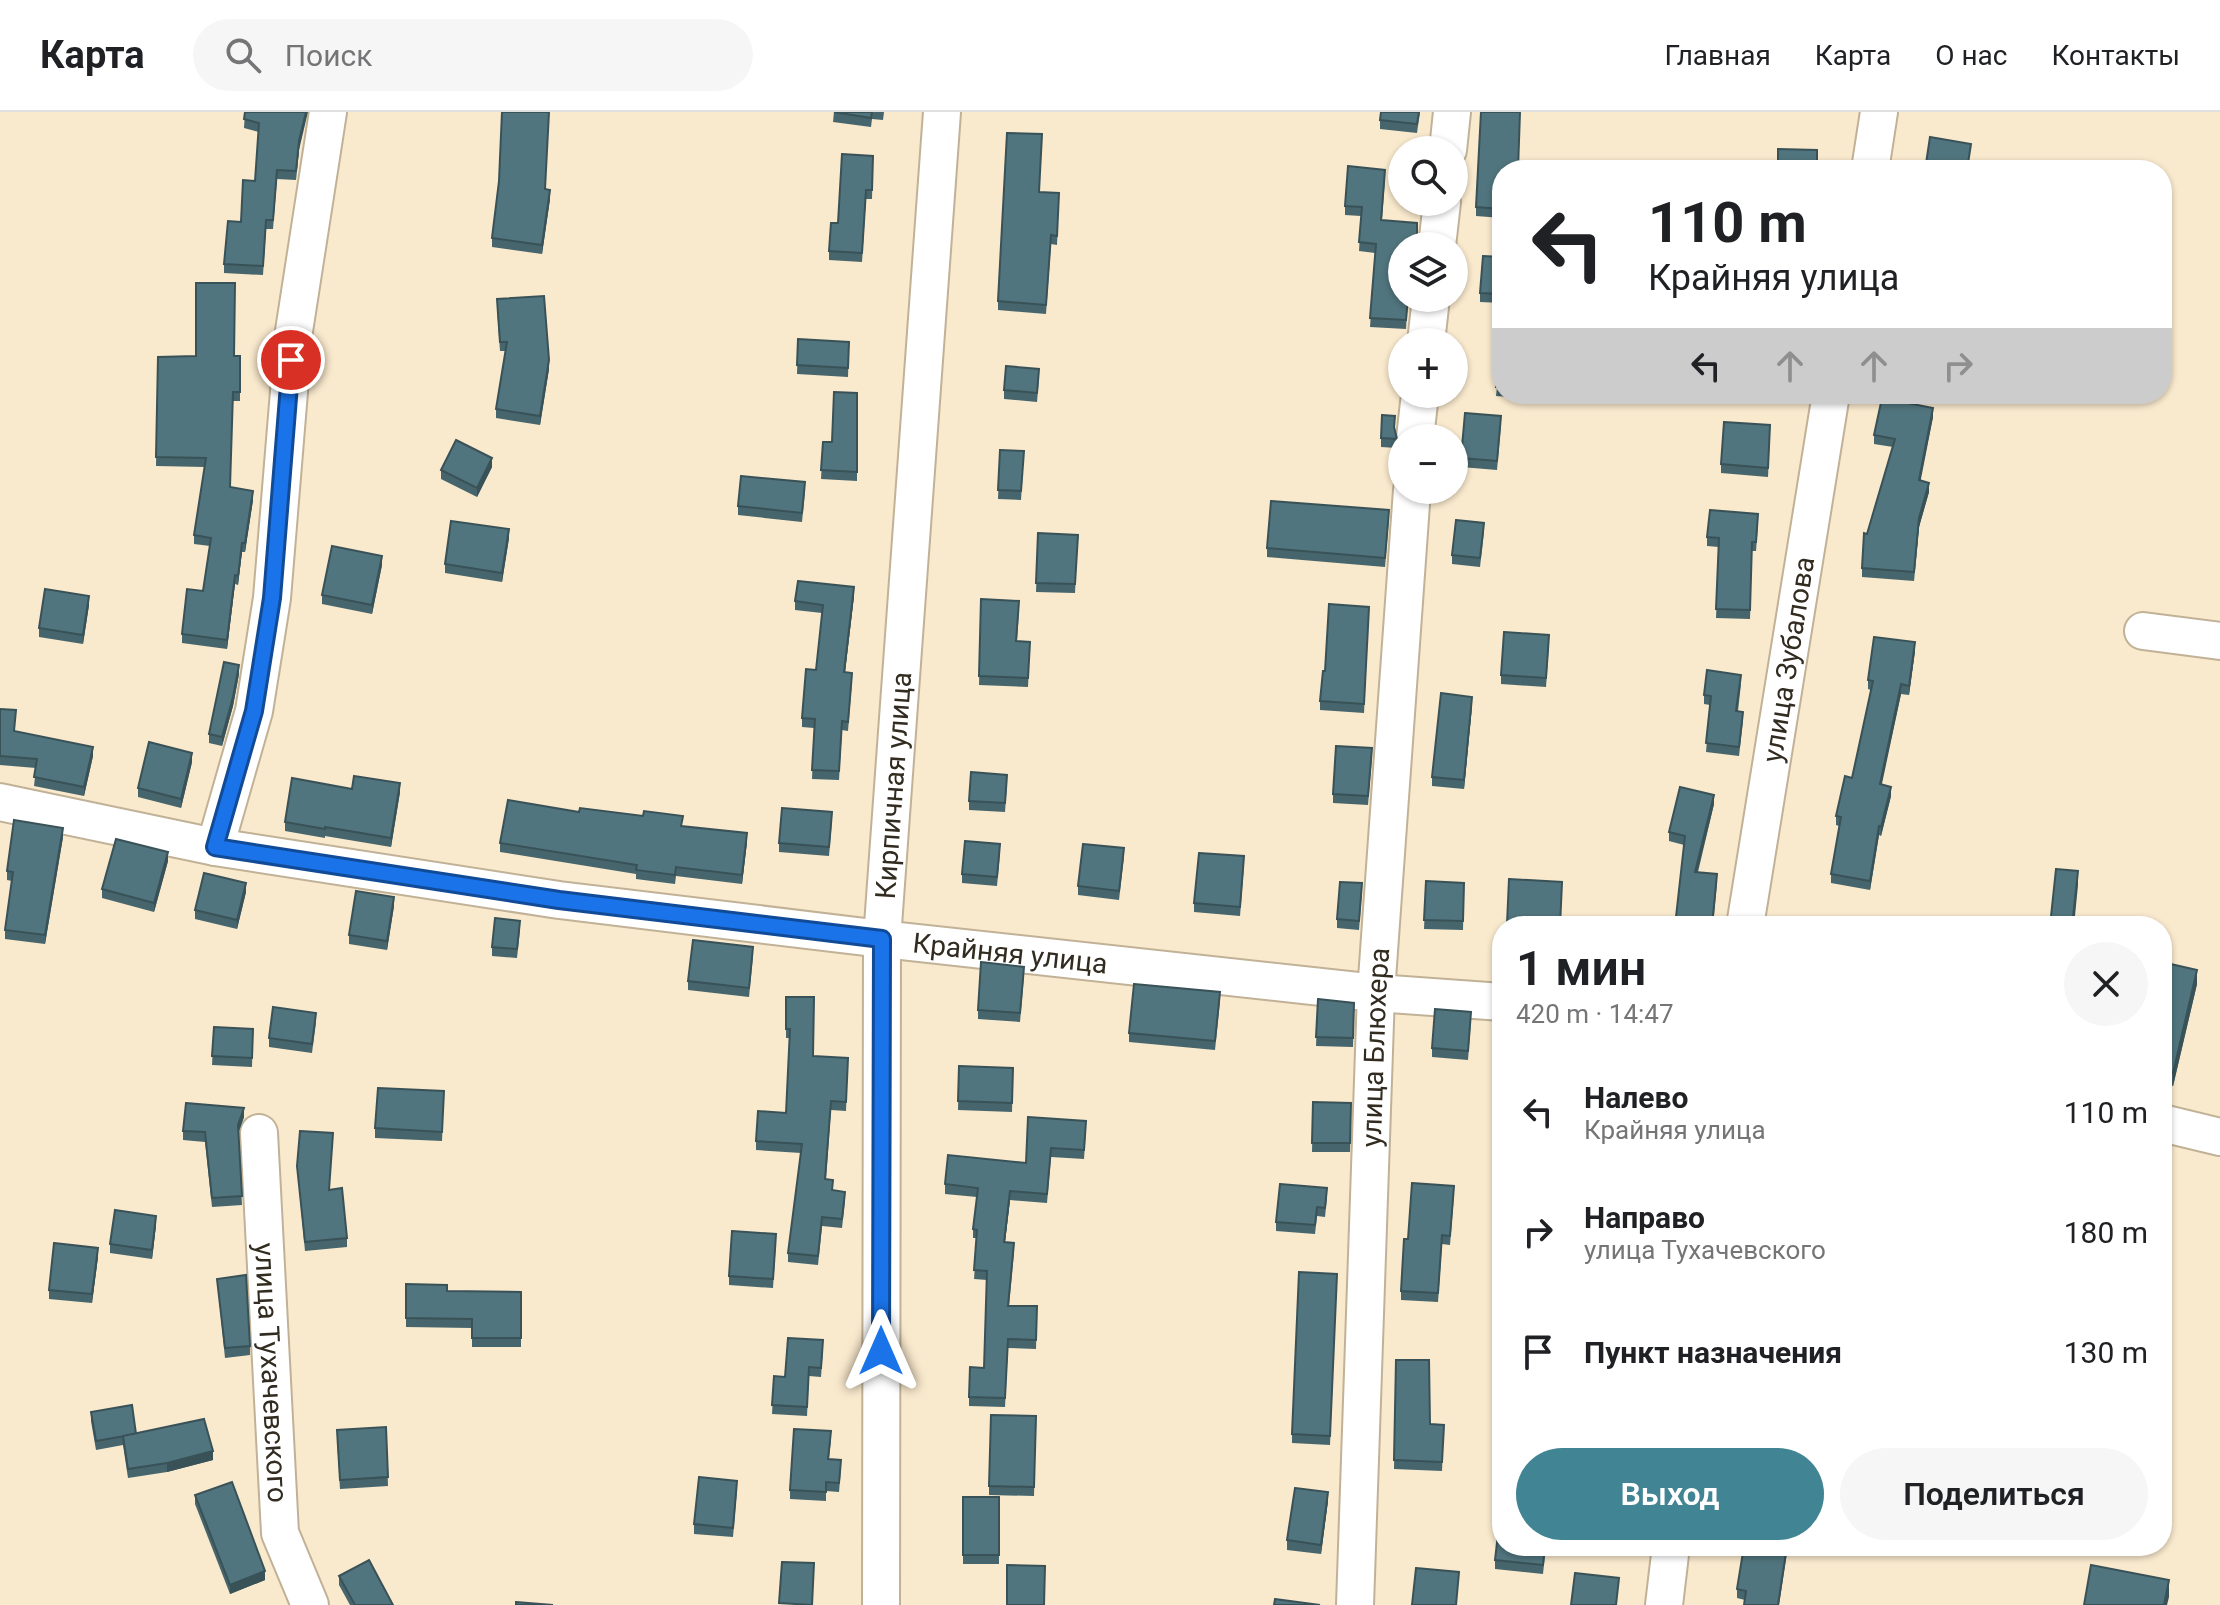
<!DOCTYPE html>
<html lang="ru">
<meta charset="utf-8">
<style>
:root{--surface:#fff;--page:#f6f6f6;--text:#202124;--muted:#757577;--line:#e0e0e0;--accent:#418594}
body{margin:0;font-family:Roboto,sans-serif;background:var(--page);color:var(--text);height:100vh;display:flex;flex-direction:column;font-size:30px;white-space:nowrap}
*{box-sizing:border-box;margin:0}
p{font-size:26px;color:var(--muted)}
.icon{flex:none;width:44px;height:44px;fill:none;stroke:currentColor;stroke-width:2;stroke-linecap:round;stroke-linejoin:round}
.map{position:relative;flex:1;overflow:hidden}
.drawer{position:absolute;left:1492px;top:804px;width:680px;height:640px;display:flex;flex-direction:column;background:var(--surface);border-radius:32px;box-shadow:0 2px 6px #0004}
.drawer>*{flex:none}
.guide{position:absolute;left:1492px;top:48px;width:680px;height:244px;border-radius:32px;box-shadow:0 2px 6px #0004;background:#fff;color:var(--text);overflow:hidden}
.buttons{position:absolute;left:1388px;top:24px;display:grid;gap:16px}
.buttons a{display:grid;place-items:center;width:80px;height:80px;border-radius:50%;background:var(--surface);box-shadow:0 2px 6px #0004;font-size:40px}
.pin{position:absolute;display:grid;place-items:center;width:68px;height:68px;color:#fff;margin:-34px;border:4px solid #fff;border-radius:50%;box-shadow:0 2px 8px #0007}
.me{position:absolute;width:88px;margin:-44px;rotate:0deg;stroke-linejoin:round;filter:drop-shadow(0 0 6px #0008)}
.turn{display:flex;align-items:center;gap:28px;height:168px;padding:0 24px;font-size:36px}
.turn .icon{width:104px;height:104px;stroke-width:2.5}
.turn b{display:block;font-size:56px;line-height:68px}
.lanes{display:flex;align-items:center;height:76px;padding:0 24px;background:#0003;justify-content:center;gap:40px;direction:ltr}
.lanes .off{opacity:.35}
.round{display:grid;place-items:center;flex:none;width:84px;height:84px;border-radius:42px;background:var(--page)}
.headline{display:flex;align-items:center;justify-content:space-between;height:136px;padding:0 24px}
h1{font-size:48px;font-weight:600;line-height:60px}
.button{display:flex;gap:16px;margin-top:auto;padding:16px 24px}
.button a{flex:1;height:92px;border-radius:48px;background:var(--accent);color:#fff;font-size:32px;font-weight:600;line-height:92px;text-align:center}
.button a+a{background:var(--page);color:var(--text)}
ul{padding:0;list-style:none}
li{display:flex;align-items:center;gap:24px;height:120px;padding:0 24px}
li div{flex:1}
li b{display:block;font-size:30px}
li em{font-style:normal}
header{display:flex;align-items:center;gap:48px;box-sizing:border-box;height:112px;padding:0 40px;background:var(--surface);border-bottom:2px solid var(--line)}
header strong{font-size:38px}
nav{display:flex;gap:44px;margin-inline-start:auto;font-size:28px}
.search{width:560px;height:72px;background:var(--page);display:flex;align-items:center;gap:20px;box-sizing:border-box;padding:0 28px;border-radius:44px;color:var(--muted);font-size:30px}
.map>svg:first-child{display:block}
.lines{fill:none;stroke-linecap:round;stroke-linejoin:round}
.minor-casing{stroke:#c1b297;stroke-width:40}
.minor{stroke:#fff;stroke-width:36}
.wall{fill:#46656c}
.shaded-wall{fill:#395258}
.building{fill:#51757e;stroke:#395258;stroke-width:2}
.route-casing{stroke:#114b97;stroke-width:20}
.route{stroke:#1a73e8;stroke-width:14}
.labels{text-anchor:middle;stroke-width:8;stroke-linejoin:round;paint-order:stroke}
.street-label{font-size:28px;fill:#312b20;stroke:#fff}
</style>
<header>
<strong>Карта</strong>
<div class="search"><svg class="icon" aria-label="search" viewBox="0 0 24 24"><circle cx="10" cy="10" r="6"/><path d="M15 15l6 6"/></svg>Поиск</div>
<nav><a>Главная</a><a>Карта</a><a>О нас</a><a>Контакты</a></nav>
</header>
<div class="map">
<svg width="2220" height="1493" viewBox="0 0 2220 1493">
<rect width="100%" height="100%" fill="#f9e9cd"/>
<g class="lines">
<g class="minor-casing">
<g id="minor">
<polyline points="1448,38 1452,0"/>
<polyline points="1870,58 1879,0"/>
<polyline points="1437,134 1442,90"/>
<polyline points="1426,230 1431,186"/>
<polyline points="1415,326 1420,282"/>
<polyline points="2143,519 2220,529"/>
<path id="s1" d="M0 690 215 735 559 788 882 827 1376 881 1502 890"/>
<polyline points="215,735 254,599 272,486 294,219 328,0"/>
<path id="s2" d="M1745 814 1831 282"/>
<polyline points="2162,1011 2220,1025"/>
<path id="s3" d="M259 1021 280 1421 310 1493"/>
<path id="s4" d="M881 1493 882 827 942 0"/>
<path id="s5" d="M1355 1493 1376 881 1412 378"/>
<polyline points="1664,1493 1671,1434"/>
</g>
</g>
<use href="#minor" class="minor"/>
</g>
<g class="wall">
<polygon points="245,0 299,38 296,68 277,67 273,117 266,117 263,163 224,161 224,152 255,69 259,20 244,16"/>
<polygon points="834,0 884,0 883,8 872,7 871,15 833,10"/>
<polygon points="1420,0 1417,21 1380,17 1380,8"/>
<polygon points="873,44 872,87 866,87 862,150 829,148 829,139 838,111"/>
<polygon points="1502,58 1502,106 1476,104 1476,95"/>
<polygon points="1385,67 1382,108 1402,134 1408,186 1406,217 1370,215 1375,141 1359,139 1361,104 1345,103 1345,94"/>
<polygon points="545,77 550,87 542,142 492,135 492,126"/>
<polygon points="1040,80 1059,81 1057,133 1051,132 1046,202 998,198 998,189"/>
<polygon points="1502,145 1502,191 1480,190 1480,181"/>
<polygon points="497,196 549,257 540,313 496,306 496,297 506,239 500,239"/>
<polygon points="798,227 849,230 848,265 797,262"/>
<polygon points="1502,228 1502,282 1537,282 1536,287 1496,284"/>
<polygon points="240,244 240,289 233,289 230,375 253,388 245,440 242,440 238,473 235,472 227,537 182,531 182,522 203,479 210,434 194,432 194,423 205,355 156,354 158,245"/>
<polygon points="1039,266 1037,290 1004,287 1004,278"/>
<polygon points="857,281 857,369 821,367 823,330 832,330"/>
<polygon points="1933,305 1920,368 1929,380 1919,415 1914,469 1862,465 1862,456 1867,422 1893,335 1874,332 1874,323"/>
<polygon points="1501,313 1497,358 1461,355 1461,346"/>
<polygon points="1395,318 1397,327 1397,336 1381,335 1381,326"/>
<polygon points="1770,322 1768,365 1721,361 1721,352"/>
<polygon points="1000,338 1024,339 1021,388 998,387"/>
<polygon points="492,355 477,385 441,367 441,358"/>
<polygon points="805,379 802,410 738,403 738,394"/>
<polygon points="1389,407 1385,455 1267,445 1267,436"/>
<polygon points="1758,412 1756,439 1752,439 1750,507 1716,506 1719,435 1707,434 1707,425"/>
<polygon points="1484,420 1480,455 1452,452 1452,443"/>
<polygon points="1038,421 1078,423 1075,481 1036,480"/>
<polygon points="509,426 502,470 445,461 445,452"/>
<polygon points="382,453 372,502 322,492 322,483"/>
<polygon points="854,484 845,560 852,570 848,619 842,618 839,668 812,667 814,616 802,615 802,606 816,558 822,501 795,498 795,489"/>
<polygon points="981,487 1019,498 1017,529 1030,530 1028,575 979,573"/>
<polygon points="89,493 83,532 39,525 39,516"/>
<polygon points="1369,495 1364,601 1320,598 1320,589 1325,559"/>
<polygon points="1549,532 1546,575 1501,572 1501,563"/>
<polygon points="1915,539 1909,583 1901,582 1881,673 1891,684 1881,724 1879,723 1870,778 1831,771 1831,762 1839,714 1836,713 1836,704 1852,666 1871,578 1868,577 1868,568"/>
<polygon points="239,562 233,594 222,634 209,631 209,622"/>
<polygon points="1741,572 1738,599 1743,609 1739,644 1706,640 1710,593 1704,592 1704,583"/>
<polygon points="1472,594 1464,677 1432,674 1432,665"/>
<polygon points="0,597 15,619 93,644 84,684 34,674 36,656 0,653"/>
<polygon points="1372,645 1368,693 1333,691 1333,682"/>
<polygon points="192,650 181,696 138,685 138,676"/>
<polygon points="1007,672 1005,700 969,698 969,689"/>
<polygon points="352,677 400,680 391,735 325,724 325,726 285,719 285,710"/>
<polygon points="1714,692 1698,760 1717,771 1713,814 1675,814 1684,733 1669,729 1669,720"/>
<polygon points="579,700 682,714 747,730 742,772 676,764 675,772 636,767 636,762 500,740 500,731"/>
<polygon points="832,709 829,744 779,740 779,731"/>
<polygon points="63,725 45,832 5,827 5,818 12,769 7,768 7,759"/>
<polygon points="1000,741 997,774 962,771 962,762"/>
<polygon points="1124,745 1119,788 1078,783 1078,774"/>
<polygon points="168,749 154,800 102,786 102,777"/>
<polygon points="1244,753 1240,804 1194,800 1194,791"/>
<polygon points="1509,767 1561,814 1507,814"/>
<polygon points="1426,769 1464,771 1463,818 1424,817"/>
<polygon points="246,780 237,817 195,807 195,798"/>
<polygon points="1362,780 1359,818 1337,816 1337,807"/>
<polygon points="394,794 387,838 349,832 349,823"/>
<polygon points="520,818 517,846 492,844 492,835"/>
<polygon points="753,844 749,885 688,878 688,869"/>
<polygon points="2162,850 2197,872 2173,974 2162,972"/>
<polygon points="1024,864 1020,910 978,907 978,898"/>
<polygon points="786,885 813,944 848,946 846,999 831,998 826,1067 833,1078 845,1089 842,1116 822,1114 818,1153 788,1150 788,1141 801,1041 756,1038 756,1029 786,1001 790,926 786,926"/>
<polygon points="1318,887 1354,891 1353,935 1316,934"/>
<polygon points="1220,889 1215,938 1129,930 1129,921"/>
<polygon points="1471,909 1468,948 1432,945 1432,936"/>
<polygon points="316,910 312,941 269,935 269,926"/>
<polygon points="214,915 253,917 252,955 212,953"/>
<polygon points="959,954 1013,956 1012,1000 958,998"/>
<polygon points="444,979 442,1029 375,1026 375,1016"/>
<polygon points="1313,990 1351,991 1350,1040 1312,1040"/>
<polygon points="244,1005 238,1021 242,1093 212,1095 205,1030 183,1028 183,1019"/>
<polygon points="1086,1018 1084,1047 1051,1045 1047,1091 1010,1088 1005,1130 1014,1140 1009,1194 1037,1194 1036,1237 1008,1236 1005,1295 969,1294 969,1285 984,1256 987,1168 974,1167 977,1126 973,1126 973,1117 977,1085 945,1082 945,1072 1026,1051"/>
<polygon points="297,1054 329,1078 347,1126 347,1135 305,1139"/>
<polygon points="1454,1083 1450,1133 1442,1132 1438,1190 1401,1188 1401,1179"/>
<polygon points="1327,1085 1325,1105 1317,1104 1315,1122 1276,1119 1276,1110"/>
<polygon points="156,1113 152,1147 110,1141 110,1132"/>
<polygon points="776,1131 773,1176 729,1173 729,1164"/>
<polygon points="98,1145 92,1191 49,1187 49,1178"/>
<polygon points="1337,1162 1330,1333 1292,1331 1292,1322"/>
<polygon points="217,1167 250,1234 250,1243 225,1246"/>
<polygon points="406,1172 447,1179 521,1180 521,1235 472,1235 472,1216 406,1215"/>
<polygon points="823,1237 821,1265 809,1264 807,1304 772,1302 774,1264 785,1265"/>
<polygon points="1396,1248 1430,1312 1444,1313 1442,1359 1394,1357"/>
<polygon points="91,1300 136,1321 213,1348 167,1360 128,1366 123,1333 96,1338 91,1309"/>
<polygon points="1036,1304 1034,1384 989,1383 989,1374"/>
<polygon points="386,1315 388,1374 340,1377 337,1327"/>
<polygon points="831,1328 829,1347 841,1357 839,1380 826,1379 826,1389 790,1387 790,1378"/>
<polygon points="737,1378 733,1425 694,1422 694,1412"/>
<polygon points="195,1383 265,1468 230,1482 195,1392"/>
<rect x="963" y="1385" width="36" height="67"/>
<polygon points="1328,1389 1321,1442 1287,1438 1287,1428"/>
<polygon points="1502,1434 1546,1434 1543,1462 1495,1457 1495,1448"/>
<polygon points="1788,1434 1745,1488 1737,1486 1737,1477"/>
<polygon points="339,1464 393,1493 350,1493 339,1473"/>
</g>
<g class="shaded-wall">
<polygon points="306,0 308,0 299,38 296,68 299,29"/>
<polygon points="550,78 550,87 542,142 542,133"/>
<polygon points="549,248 549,257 540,313 540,304"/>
<polygon points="1933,296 1933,305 1919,377 1919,368"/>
<polygon points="492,346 492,355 477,385 477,376"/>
<polygon points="1929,371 1929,380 1919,415 1914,469 1919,406"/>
<polygon points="253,379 253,388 245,440 245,431"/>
<polygon points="509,417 509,426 502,470 502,461"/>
<polygon points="242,431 242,440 238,473 238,464"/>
<polygon points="382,444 382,453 372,502 372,493"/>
<polygon points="235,463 235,472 227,537 227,528"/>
<polygon points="854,475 854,484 844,569 844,560"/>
<polygon points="89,484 89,493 83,532 83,523"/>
<polygon points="1915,530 1915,539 1909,583 1909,574"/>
<polygon points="239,553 239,562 233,594 222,634 222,625"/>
<polygon points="1901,572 1901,582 1880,681 1880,672"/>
<polygon points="1472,585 1472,594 1464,677 1464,668"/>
<polygon points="93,635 93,644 84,684 84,675"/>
<polygon points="192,641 192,650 181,696 181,687"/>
<polygon points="400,671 400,680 391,735 391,726"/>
<polygon points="1891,675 1891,684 1881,724 1881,715"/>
<polygon points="1714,683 1714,692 1695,769 1695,760"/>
<polygon points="1879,714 1879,723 1870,778 1870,769"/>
<polygon points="63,716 63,725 45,832 45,823"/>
<polygon points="747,721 747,730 742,772 742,763"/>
<polygon points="168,740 168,749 154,800 154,791"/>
<polygon points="2078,759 2078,773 2074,814 2072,814"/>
<polygon points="246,771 246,780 237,817 237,808"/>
<polygon points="394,785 394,794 387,838 387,829"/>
<polygon points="2197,858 2197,872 2173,974 2173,961"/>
<polygon points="244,996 244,1005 238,1022 238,1013"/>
<polygon points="1010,1079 1010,1088 1004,1139 1004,1130"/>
<polygon points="156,1104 156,1113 152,1147 152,1138"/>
<polygon points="98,1136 98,1145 92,1191 92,1182"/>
<polygon points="213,1339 213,1348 167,1360 167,1351"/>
<polygon points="1328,1380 1328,1389 1321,1442 1321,1433"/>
<polygon points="1787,1434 1788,1434 1779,1493 1778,1493"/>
<polygon points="265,1459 265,1468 230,1482 230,1473"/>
<polygon points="2169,1468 2169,1485 2167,1493 2164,1493"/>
</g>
<g class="building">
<polygon points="245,0 306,0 299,29 296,59 277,58 273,108 266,108 263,154 224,152 228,109 241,110 243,68 255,69 259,11 244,7"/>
<polygon points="502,0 549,0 545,77 550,78 542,133 492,126 499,69"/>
<polygon points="834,0 872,0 871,6"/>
<polygon points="1381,0 1419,0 1417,12 1380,8"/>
<polygon points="1481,0 1520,0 1518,58 1502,58 1502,97 1476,95"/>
<polygon points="1007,21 1042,22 1039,80 1059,81 1057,124 1051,123 1046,193 998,189"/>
<polygon points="1930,25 1971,32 1967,58 1925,58"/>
<polygon points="1778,37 1817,38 1817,58 1778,58"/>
<polygon points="842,42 873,44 872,78 866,78 862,141 829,139 831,111 838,111"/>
<polygon points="1348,54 1385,58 1381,108 1417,111 1417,134 1402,134 1402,186 1408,186 1406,208 1370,206 1376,132 1359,130 1362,95 1345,94"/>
<polygon points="1483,144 1502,145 1502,182 1480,181"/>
<polygon points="196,171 235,171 234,244 240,244 240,280 233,280 230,375 253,379 245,431 242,431 238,464 235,463 227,528 182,522 187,477 203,479 211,426 194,423 206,346 156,345 158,245 196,244"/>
<polygon points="544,184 549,248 540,304 496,297 507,230 500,230 497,187"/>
<polygon points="798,227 849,230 848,256 797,253"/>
<polygon points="1500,228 1502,228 1502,275 1496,275"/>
<polygon points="1006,254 1039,257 1037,281 1004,278"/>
<polygon points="834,280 857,281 857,360 821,358 823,330 832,330"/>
<polygon points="1882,286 1933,296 1919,368 1929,371 1919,406 1914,460 1862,456 1864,421 1867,422 1895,327 1874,323"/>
<polygon points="1465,301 1501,304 1497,349 1461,346"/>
<polygon points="1382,303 1395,304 1394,315 1397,327 1381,326"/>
<polygon points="1724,310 1770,313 1768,356 1721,352"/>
<polygon points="456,328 492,346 477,376 441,358"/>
<polygon points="1000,338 1024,339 1021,379 998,378"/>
<polygon points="741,364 805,370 802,401 738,394"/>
<polygon points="1271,389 1389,398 1385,446 1267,436"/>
<polygon points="1710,398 1758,402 1756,430 1752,430 1750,498 1716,497 1719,426 1707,425"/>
<polygon points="1456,408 1484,411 1480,446 1452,443"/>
<polygon points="451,409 509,417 502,461 445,452"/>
<polygon points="1038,421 1078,423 1075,472 1036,471"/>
<polygon points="332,434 382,444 372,493 322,483"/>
<polygon points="798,469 854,475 844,560 852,561 848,610 842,609 839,659 812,658 815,607 802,606 806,557 816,558 823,493 795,489"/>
<polygon points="45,477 89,484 83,523 39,516"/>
<polygon points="981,487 1019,489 1016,529 1030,530 1028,566 979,564"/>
<polygon points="1329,492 1369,495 1364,592 1320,589 1323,559 1325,559"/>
<polygon points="1504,520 1549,523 1546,566 1501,563"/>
<polygon points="1874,525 1915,530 1909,574 1901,572 1880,672 1891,675 1881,715 1879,714 1870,769 1831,762 1841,705 1836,704 1845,664 1852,666 1873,569 1868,568"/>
<polygon points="224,550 239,553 233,585 222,625 209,622"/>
<polygon points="1707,558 1741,563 1736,599 1743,600 1739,635 1706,631 1711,584 1704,583"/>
<polygon points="1441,581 1472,585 1464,668 1432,665"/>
<polygon points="0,597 16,598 14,619 93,635 84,675 34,665 37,647 0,644"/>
<polygon points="149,630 192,641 181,687 138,676"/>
<polygon points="1336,634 1372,636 1368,684 1333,682"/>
<polygon points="971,660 1007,663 1005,691 969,689"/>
<polygon points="354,664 400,671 391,726 325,715 325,717 285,710 292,666 352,677"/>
<polygon points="1680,675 1714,683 1695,760 1717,762 1712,814 1675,814 1685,724 1669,720"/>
<polygon points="508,688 579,700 580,696 643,704 644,699 683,704 681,714 747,721 742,763 676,755 675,763 636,758 637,753 500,731"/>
<polygon points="782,696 832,700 829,735 779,731"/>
<polygon points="14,708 63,716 45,823 5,818 13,760 7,759"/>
<polygon points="116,727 168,740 154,791 102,777"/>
<polygon points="965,729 1000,732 997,765 962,762"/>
<polygon points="1083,732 1124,736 1119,779 1078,774"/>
<polygon points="1199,741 1244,744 1240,795 1194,791"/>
<polygon points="2056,757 2078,759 2072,814 2050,814"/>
<polygon points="204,761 246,771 237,808 195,798"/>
<polygon points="1509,767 1562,770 1560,814 1507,812"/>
<polygon points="1426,769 1464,771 1463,809 1424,808"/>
<polygon points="1340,770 1362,771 1359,809 1337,807"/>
<polygon points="356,779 394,785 387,829 349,823"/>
<polygon points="1580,805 1624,810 1623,814 1579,814"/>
<polygon points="495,806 520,809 517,837 492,835"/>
<polygon points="693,828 753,835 749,876 688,869"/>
<polygon points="981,850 1024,855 1020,901 978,898"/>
<polygon points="2162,850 2197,858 2173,961 2162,958"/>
<polygon points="1134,872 1220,880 1215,929 1129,921"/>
<polygon points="786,885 814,885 813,944 848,946 846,990 831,989 825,1067 833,1068 832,1078 845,1080 842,1107 822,1105 818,1144 788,1141 802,1032 756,1029 758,999 786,1001 790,917 786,917"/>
<polygon points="1318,887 1354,891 1353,926 1316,925"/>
<polygon points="273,895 316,901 312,932 269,926"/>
<polygon points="1435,897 1471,900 1468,939 1432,936"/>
<polygon points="214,915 253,917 252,946 212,944"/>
<polygon points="959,954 1013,956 1012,991 958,989"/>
<polygon points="378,976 444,979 442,1020 375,1016"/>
<polygon points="1313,990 1351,991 1350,1031 1312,1031"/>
<polygon points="186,991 244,996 238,1013 242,1084 212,1086 205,1020 183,1019"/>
<polygon points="1028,1005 1086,1009 1084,1038 1051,1036 1047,1082 1010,1079 1004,1130 1014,1131 1008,1194 1037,1194 1036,1228 1008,1227 1005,1286 969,1285 970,1255 984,1256 987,1159 974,1158 977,1118 973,1117 978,1076 945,1072 948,1043 1026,1051"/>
<polygon points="300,1019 333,1021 329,1078 342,1076 347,1126 305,1130 297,1054"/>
<polygon points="1412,1071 1454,1074 1450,1124 1442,1123 1438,1181 1401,1179 1404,1127 1408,1127"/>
<polygon points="1280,1072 1327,1076 1325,1096 1317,1095 1315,1113 1276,1110"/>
<polygon points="115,1098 156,1104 152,1138 110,1132"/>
<polygon points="732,1119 776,1122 773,1167 729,1164"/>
<polygon points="54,1131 98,1136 92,1182 49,1178"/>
<polygon points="1299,1160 1337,1162 1330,1324 1292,1322"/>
<polygon points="246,1163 250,1234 225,1236 217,1167"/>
<polygon points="406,1172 447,1173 447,1179 521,1180 521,1226 472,1226 472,1207 406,1206"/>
<polygon points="788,1226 823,1228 821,1256 809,1255 807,1295 772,1293 774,1264 785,1265"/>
<polygon points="1396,1248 1429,1248 1430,1312 1444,1313 1442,1350 1394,1348"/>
<polygon points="132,1293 136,1322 96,1329 91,1300"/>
<polygon points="991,1303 1036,1304 1034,1375 989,1374"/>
<polygon points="204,1307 213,1339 167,1351 128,1357 123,1324"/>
<polygon points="386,1315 388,1365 340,1368 337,1318"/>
<polygon points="794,1317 831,1319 828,1347 841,1348 839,1371 826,1370 826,1380 790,1378"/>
<polygon points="699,1365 737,1369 733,1416 694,1412"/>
<polygon points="232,1370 265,1459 230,1473 195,1383"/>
<polygon points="1295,1376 1328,1380 1321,1433 1287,1428"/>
<rect x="963" y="1385" width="36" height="58"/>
<polygon points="1501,1396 1502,1396 1502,1434 1545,1434 1543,1453 1495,1448"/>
<polygon points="1744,1434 1787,1434 1778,1493 1744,1493 1746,1479 1737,1477"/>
<polygon points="369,1448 393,1493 355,1493 339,1464"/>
<polygon points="782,1450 814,1451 812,1493 779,1491"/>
<polygon points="1007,1453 1045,1454 1044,1493 1007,1493"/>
<polygon points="2091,1453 2169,1468 2164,1493 2084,1493"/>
<polygon points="1416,1456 1459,1460 1456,1493 1412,1493"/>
<polygon points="1575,1461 1619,1466 1616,1493 1571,1493"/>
<polygon points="1275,1487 1320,1493 1274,1493"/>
<polygon points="516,1490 553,1493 516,1493"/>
</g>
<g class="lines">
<g class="route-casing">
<polyline id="route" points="291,248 272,486 254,599 215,735 559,788 882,827 881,1239"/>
</g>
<use href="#route" class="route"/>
</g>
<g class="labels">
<g class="street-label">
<text dy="10" stroke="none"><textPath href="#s2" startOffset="270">улица Зубалова</textPath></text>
<text dy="10" stroke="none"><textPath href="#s4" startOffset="820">Кирпичная улица</textPath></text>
<text dy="10" stroke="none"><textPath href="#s1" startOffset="1022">Крайняя улица</textPath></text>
<text dy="10" stroke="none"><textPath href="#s5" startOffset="558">улица Блюхера</textPath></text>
<text dy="10" stroke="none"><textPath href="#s3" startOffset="240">улица Тухачевского</textPath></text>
</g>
</g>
</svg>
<div class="buttons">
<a><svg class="icon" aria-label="search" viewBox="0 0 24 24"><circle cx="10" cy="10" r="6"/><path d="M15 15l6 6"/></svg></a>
<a><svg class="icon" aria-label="layers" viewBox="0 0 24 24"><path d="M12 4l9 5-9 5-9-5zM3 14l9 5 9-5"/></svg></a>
<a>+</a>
<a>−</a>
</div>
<div class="pin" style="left:291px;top:248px;background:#d93025"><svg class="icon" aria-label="arrive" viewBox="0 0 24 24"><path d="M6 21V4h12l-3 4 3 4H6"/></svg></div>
<svg class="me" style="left:881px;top:1239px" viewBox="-20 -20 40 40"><path d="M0-17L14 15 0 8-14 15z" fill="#1a73e8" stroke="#fff" stroke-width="4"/></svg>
<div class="guide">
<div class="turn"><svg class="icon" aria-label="left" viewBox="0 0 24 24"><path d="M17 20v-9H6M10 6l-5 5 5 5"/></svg><div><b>110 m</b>Крайняя улица</div></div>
<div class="lanes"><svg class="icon" aria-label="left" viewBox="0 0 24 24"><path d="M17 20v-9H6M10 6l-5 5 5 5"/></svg><svg class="icon off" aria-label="ahead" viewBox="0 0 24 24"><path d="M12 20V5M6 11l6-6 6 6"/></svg><svg class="icon off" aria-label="ahead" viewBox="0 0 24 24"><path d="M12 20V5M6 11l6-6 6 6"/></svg><svg class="icon off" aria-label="right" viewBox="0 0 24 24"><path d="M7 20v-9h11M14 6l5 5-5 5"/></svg></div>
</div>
<section class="drawer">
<div class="headline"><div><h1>1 мин</h1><p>420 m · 14:47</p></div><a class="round"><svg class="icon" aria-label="close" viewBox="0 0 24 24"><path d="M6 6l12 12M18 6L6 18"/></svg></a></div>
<ul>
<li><svg class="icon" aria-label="left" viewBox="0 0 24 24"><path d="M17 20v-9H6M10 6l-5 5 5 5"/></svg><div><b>Налево</b><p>Крайняя улица</p></div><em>110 m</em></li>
<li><svg class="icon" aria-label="right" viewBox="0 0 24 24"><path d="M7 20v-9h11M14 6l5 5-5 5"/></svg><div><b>Направо</b><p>улица Тухачевского</p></div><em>180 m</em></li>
<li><svg class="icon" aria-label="arrive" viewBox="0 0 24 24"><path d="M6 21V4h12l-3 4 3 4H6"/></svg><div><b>Пункт назначения</b></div><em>130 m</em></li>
</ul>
<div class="button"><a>Выход</a><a>Поделиться</a></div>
</section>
</div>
